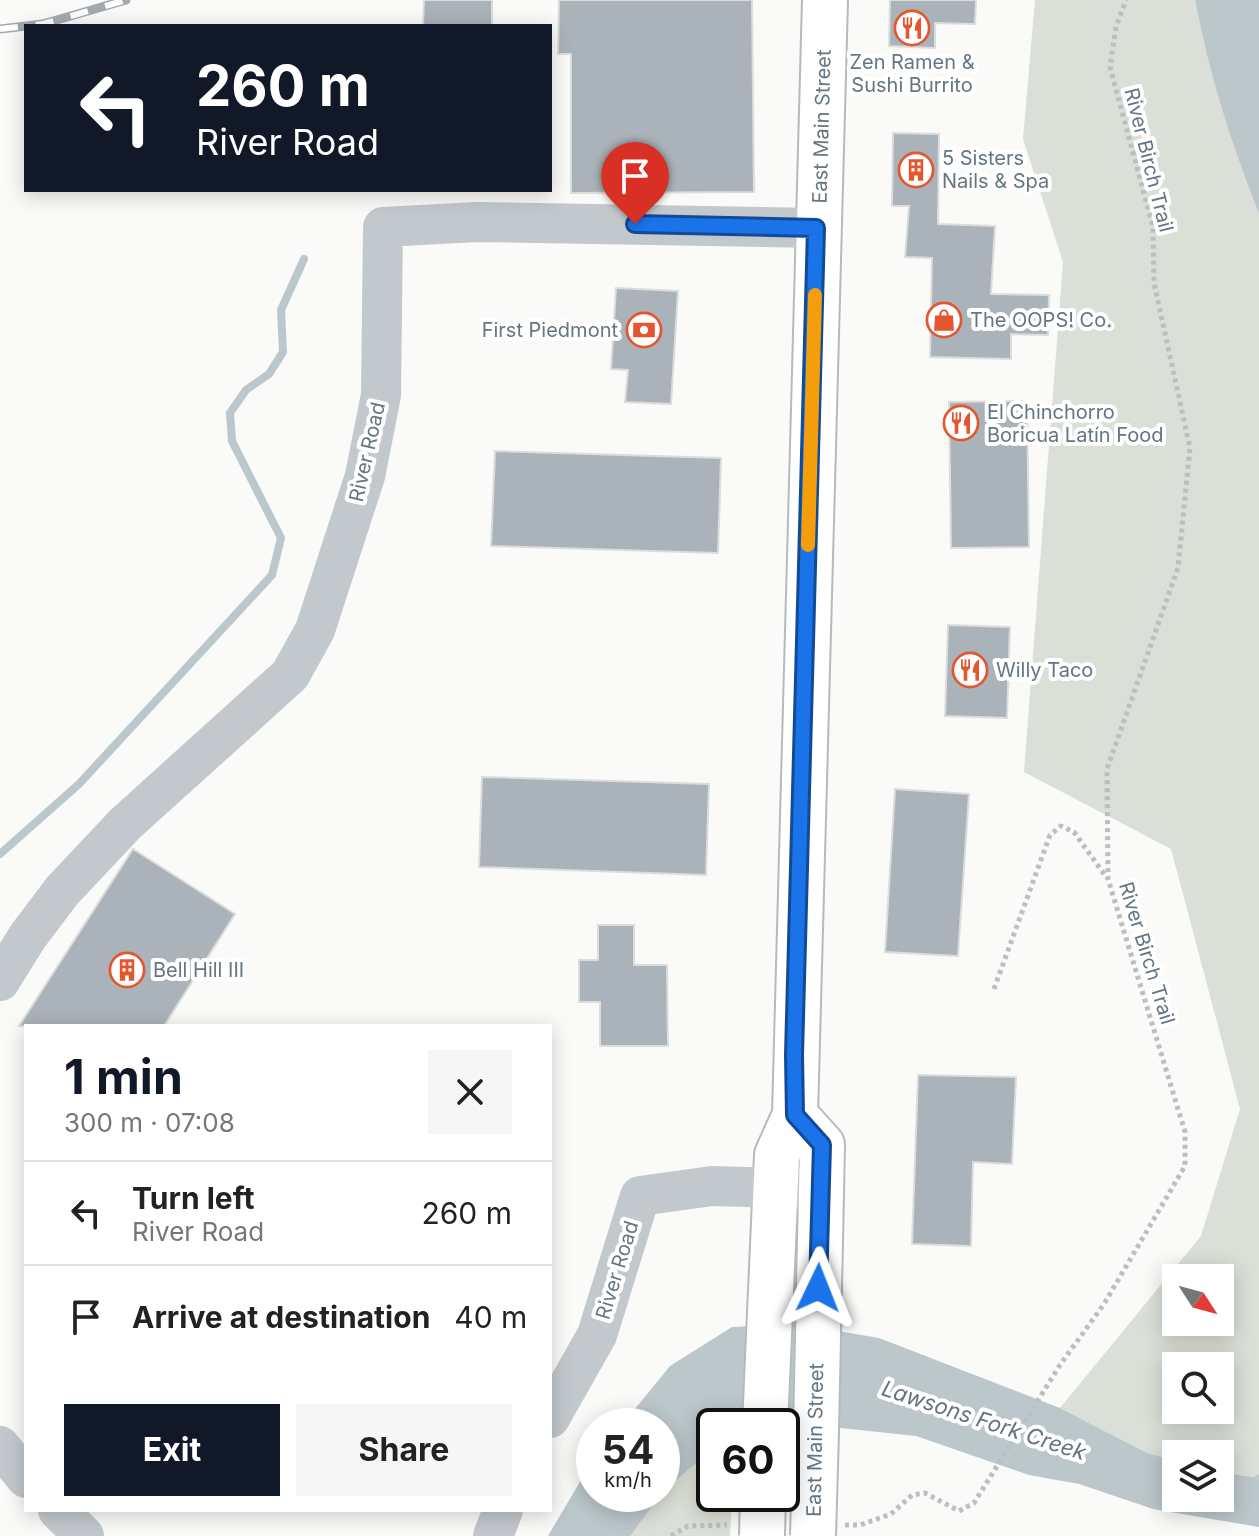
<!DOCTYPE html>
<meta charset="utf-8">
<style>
:root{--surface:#fff;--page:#f6f6f6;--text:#222;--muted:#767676;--line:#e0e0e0;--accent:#111827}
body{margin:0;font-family:Inter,sans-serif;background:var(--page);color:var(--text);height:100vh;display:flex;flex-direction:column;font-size:30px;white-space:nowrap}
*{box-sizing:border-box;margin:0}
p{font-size:26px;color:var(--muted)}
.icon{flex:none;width:44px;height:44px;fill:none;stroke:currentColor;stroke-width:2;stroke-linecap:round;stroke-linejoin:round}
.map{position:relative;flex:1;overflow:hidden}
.drawer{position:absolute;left:24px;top:1024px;width:528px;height:488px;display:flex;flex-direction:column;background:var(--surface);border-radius:0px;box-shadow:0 4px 20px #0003}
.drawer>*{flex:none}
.banner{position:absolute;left:24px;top:24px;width:528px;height:168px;border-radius:0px;box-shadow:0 4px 20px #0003;background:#111827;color:#fff;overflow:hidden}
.needle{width:52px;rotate:126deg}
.tools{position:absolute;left:1162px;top:1264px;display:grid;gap:16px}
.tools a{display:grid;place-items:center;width:72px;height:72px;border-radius:0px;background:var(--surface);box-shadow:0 4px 20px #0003;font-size:40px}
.speed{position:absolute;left:576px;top:1408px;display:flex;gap:16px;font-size:40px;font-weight:700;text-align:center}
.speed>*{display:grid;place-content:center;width:104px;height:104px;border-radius:50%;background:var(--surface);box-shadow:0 4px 20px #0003;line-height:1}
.speed small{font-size:20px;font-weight:400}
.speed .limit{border:4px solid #111;border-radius:12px;background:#fff;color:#111}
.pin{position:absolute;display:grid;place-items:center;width:68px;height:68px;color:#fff;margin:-82px -34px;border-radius:50% 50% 50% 0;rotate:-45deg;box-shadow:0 0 8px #0007}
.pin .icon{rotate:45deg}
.me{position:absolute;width:88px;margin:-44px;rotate:2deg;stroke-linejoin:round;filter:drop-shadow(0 0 6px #0008)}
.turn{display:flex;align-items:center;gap:28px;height:168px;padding:0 40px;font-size:36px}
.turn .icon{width:104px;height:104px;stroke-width:2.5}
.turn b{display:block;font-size:56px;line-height:68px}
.round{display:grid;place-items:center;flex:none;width:84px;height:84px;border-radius:0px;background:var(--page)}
.overview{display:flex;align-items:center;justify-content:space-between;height:136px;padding:0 40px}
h1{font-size:48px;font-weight:700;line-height:60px;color:var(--accent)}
.button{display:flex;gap:16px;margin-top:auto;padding:16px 40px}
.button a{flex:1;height:92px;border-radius:0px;background:var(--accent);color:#fff;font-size:32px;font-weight:700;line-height:92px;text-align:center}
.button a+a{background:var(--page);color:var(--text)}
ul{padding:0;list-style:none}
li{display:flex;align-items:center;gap:24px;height:104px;padding:0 40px;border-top:2px solid var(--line)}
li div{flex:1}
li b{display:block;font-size:30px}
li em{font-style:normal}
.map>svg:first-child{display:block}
.green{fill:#dadfd7;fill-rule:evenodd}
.water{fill:#bbc7cb}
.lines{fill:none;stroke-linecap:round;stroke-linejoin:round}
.stream{stroke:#bbc7cb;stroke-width:8}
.building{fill:#aab3b9;stroke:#dcdcda;stroke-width:2}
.major-casing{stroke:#b5babe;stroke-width:48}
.path{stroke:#bbbfc2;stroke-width:5;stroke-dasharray:4 4;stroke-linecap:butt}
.minor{stroke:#c3c8cc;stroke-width:40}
.major{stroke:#fff;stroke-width:44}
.rail-casing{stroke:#a2aab0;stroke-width:9}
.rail{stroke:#fff;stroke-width:6;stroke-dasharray:18;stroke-linecap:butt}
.major-bridge-casing{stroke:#b5babe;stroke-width:48;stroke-linecap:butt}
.major-bridge{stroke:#fff;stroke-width:44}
.route-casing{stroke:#114b97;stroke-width:20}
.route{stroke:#1a73e8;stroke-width:14}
.slow{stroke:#f59e0b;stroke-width:14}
.labels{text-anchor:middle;stroke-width:8;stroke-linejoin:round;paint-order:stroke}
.poi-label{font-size:20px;fill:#657683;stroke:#fff;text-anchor:start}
.street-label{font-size:20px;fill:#657683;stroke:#fff}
.water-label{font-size:22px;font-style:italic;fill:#60757c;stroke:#fff}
</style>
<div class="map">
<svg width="1259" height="1536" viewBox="0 0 1259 1536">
<rect width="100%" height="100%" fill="#fafaf8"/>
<g class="green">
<path d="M1035 0H1195C1209 75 1231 143 1259 214V1474L1253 1477 1220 1472V1454H1176V1461L1147 1453 1060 1408 1201 1236 1240 1109 1171 849 1024 772 1063 262 1023 139ZM1176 1278H1220V1322H1176ZM1176 1366H1220V1410H1176Z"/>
<polygon points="714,1426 714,1494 732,1494 730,1536 613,1536 647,1494 662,1494 662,1476"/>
</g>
<g class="water">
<path d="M1195 0H1259V214C1231 143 1209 75 1195 0Z"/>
<polygon points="796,1324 879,1338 1060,1408 1147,1453 1176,1461 1176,1498 1220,1498 1220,1472 1253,1477 1259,1474 1259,1527 1153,1509 1079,1484 1029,1475 916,1436 841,1428 782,1431 782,1426 714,1426 714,1448 662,1492 662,1426 621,1426 670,1366 732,1327"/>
<polygon points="594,1458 594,1494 661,1494 630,1536 548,1536"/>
</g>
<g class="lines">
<polyline class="stream" points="0,854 79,784 272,575 281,538 232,441 230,413 246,390 269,374 283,352 281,310 304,259"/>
</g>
<g class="building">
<polygon points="424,0 492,0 492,26 423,26"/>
<polygon points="559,0 752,0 754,192 571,193 571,54 558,54"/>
<polygon points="890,0 976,0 975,24 935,23 935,48 889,46"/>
<polygon points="893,133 939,134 938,224 995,226 991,294 1049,295 1048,335 1011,334 1011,359 930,357 932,258 905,257 909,206 892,206"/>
<polygon points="616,288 678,291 671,404 625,402 628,370 611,369"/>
<polygon points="1027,401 1029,547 951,548 949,402"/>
<polygon points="495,451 721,458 718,553 491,546"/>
<polygon points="948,625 1010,627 1007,718 945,716"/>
<polygon points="482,777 709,784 706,875 479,867"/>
<polygon points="895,789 969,794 958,956 885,952"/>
<polygon points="133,849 235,914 164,1026 19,1026"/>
<polygon points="598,925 634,925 634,965 667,965 668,1046 600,1046 600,1002 579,1002 579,960 598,960"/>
<polygon points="918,1075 1016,1077 1012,1164 973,1162 971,1246 912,1244"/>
</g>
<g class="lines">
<g class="major-casing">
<g id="major">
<polyline points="795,1115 822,1145 816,1431"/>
<path id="s1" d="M765 1426 777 1155 795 1115 825 0"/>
</g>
</g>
<g class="path">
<polyline points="994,989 1050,835 1061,826 1074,832 1107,878"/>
<polyline points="845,1525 860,1525 891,1514 912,1495 925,1493 959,1511 974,1503 1060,1365 1104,1304 1185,1166 1185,1132 1108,879 1107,769 1178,568 1190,448 1154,283 1153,227 1110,67 1116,27 1126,0"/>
<polyline points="671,1536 688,1526 727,1525"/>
</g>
<g class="minor">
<polyline points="0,981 28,936 62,891 125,824 290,675 315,630 365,476 381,395 383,227 477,222 816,228"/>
<polyline points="550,1418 597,1335 640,1196 712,1186 821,1189"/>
<polyline points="0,1446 26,1478"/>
<polyline points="58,1510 84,1536"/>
<polyline points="493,1536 503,1510"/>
</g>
<use href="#major" class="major"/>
<g class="rail-casing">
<polyline id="rail" points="0,29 43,24 126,0"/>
</g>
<use href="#rail" class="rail"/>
<g class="major-bridge-casing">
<g id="major-bridge">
<polyline points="762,1536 763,1494"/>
<polyline points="813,1536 816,1431"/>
</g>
</g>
<use href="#major-bridge" class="major-bridge"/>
</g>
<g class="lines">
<g class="route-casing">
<polyline id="route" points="635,224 816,228 794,1055 795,1115 822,1145 818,1288"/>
</g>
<use href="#route" class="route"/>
<polyline class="slow" points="808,545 815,295"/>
</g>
<defs>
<g id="restaurant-ring" transform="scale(1.8)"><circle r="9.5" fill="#fff" stroke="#e4572e" stroke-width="1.5"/><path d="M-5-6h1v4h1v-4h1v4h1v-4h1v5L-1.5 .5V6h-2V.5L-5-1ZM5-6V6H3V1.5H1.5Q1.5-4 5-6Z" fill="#e4572e"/></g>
<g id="building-ring" transform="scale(1.8)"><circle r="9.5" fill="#fff" stroke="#e4572e" stroke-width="1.5"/><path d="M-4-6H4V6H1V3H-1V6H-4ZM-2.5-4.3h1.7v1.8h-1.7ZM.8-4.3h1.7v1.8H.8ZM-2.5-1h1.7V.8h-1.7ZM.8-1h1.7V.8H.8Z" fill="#e4572e"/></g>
<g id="shop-ring" transform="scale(1.8)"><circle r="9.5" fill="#fff" stroke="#e4572e" stroke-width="1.5"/><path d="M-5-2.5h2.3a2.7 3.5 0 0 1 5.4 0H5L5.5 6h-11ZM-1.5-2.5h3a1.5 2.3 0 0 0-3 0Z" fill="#e4572e"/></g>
<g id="bank-ring" transform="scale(1.8)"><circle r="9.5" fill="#fff" stroke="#e4572e" stroke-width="1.5"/><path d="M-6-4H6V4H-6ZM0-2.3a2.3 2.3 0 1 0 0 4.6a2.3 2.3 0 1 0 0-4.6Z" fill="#e4572e"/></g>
</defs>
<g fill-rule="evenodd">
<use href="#restaurant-ring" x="912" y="28"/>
<use href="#building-ring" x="916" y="170"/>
<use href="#shop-ring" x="944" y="320"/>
<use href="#bank-ring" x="644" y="330"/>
<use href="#restaurant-ring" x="961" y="423"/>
<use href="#restaurant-ring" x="970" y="670"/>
<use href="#building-ring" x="127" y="970"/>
</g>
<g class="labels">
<g class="poi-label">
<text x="912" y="69" text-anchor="middle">Zen Ramen &amp;<tspan x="912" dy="23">Sushi Burrito</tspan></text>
<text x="942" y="165">5 Sisters<tspan x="942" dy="23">Nails &amp; Spa</tspan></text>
<text x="970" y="327">The OOPS! Co.</text>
<text x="618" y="337" text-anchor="end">First Piedmont</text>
<text x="987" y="419">El Chinchorro<tspan x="987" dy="23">Boricua Latín Food</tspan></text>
<text x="996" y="677">Willy Taco</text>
<text x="153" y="977">Bell Hill III</text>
</g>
<g class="street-label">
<text dy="7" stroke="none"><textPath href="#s1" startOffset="1304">East Main Street</textPath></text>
<text transform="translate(1149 160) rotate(76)" y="7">River Birch Trail</text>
<text transform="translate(367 452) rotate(-77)" y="7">River Road</text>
<text transform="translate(1147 953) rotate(73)" y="7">River Birch Trail</text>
<text transform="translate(617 1270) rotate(-73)" y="7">River Road</text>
<text transform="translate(815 1440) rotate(-89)" y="7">East Main Street</text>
</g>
<g class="water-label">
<text transform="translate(984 1420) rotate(18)" y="8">Lawsons Fork Creek</text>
</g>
</g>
</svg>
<div class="tools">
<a><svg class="needle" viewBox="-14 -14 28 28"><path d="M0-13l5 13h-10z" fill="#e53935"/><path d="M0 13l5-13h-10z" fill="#767676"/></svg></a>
<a><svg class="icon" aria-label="search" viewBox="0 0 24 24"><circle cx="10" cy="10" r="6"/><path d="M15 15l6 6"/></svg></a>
<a><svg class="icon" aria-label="layers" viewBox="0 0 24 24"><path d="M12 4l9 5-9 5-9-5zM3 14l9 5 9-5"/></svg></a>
</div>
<div class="speed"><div>54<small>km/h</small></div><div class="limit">60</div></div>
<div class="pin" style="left:635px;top:224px;background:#d93025"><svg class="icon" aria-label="arrive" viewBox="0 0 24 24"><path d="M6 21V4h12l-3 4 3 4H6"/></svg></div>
<svg class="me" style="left:818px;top:1288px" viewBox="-20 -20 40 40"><path d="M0-17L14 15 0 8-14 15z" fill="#1a73e8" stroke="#fff" stroke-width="4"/></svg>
<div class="banner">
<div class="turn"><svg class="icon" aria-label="left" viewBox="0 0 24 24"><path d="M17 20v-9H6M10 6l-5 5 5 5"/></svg><div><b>260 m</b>River Road</div></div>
</div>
<section class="drawer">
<div class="overview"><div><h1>1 min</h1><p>300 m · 07:08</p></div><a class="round"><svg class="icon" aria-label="close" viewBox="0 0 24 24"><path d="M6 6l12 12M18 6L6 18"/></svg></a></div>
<ul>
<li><svg class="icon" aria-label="left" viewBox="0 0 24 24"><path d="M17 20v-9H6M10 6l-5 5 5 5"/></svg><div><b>Turn left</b><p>River Road</p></div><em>260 m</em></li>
<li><svg class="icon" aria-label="arrive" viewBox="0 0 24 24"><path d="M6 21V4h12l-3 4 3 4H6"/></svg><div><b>Arrive at destination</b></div><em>40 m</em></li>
</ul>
<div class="button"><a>Exit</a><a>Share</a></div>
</section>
</div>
